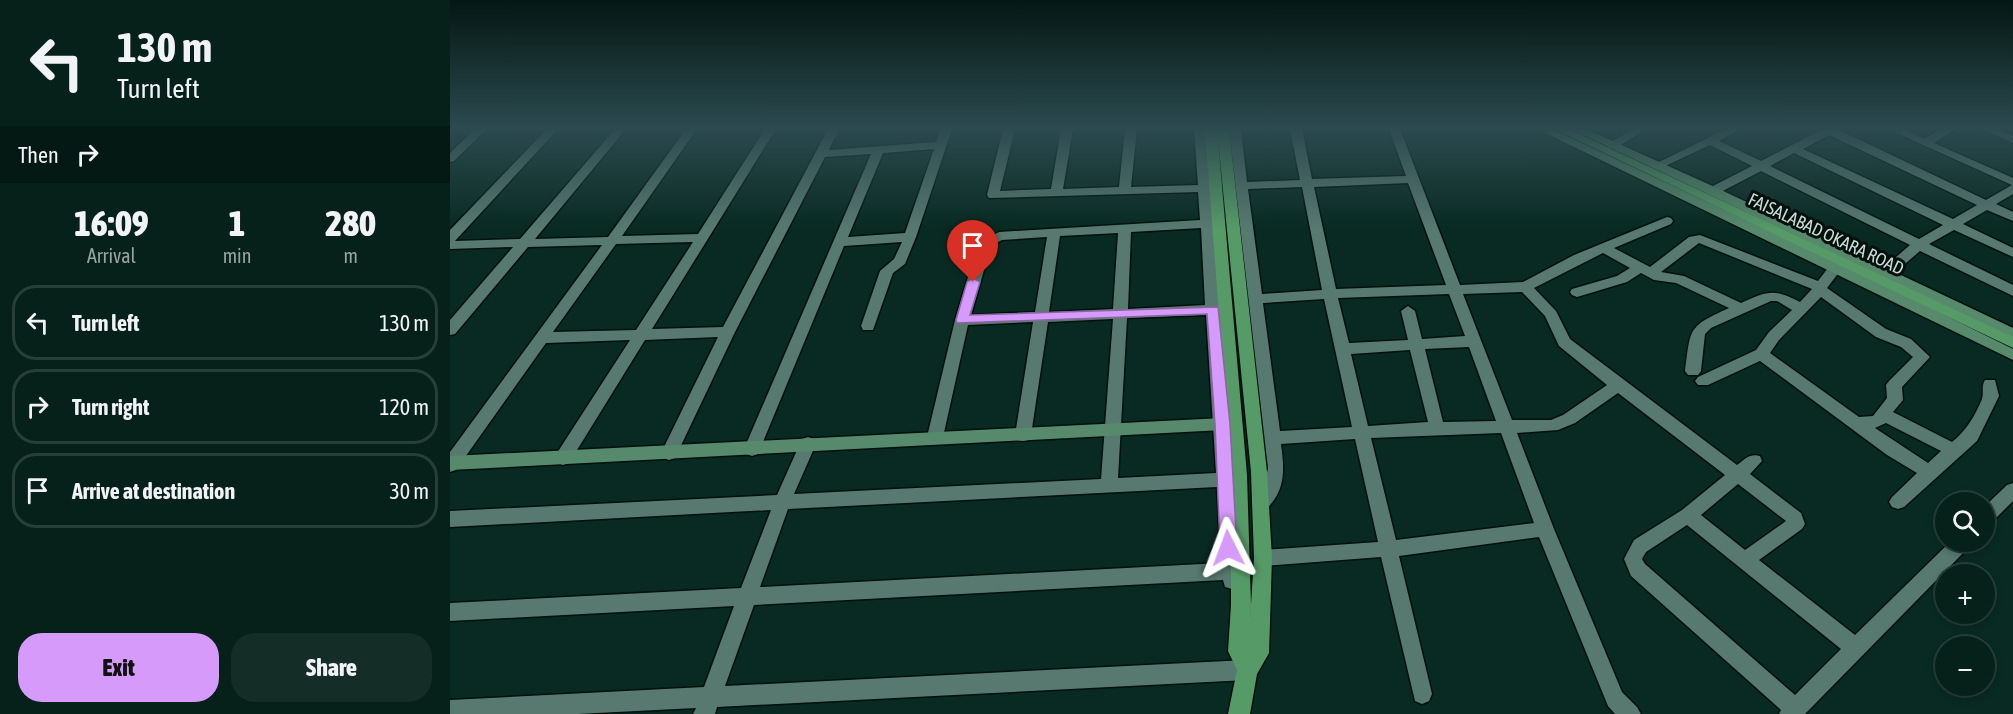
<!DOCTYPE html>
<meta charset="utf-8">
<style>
:root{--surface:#06201a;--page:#142d27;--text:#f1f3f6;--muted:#98a3a2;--line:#273e39;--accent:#d69bfa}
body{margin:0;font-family:"Asap Condensed",sans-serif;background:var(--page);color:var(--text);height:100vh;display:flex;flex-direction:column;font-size:22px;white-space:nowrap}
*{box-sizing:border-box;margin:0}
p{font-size:20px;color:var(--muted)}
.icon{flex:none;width:33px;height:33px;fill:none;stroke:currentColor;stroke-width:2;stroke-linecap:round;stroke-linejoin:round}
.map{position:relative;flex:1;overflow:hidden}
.drawer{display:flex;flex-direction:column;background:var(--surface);width:450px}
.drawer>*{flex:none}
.hud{background:#06201a;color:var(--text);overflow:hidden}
.fabs{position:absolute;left:1485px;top:492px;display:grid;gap:12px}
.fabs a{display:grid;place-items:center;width:60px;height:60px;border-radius:50%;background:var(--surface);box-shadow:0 3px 9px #0003,0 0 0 2px var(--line);font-size:30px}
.pin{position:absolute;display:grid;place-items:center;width:51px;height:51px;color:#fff;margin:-62px -26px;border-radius:50% 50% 50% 0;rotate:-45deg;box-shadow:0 0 6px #0007}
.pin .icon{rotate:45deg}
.me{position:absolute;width:66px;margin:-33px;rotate:357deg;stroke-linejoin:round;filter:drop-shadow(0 0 4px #0008)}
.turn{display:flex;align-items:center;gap:21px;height:126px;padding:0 18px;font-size:27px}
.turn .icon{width:78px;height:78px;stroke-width:2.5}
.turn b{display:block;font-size:42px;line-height:51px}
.then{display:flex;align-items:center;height:57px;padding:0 18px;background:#0003;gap:12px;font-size:22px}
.eta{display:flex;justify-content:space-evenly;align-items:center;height:102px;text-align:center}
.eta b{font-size:36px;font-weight:800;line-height:42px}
.primary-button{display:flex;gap:12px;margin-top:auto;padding:12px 18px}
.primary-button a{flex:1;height:69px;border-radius:24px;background:var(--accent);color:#111;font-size:24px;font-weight:800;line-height:69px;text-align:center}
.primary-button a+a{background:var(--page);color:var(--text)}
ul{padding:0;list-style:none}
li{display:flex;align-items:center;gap:18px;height:75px;margin:0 12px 9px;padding:0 6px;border:3px solid var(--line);border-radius:24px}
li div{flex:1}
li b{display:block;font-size:22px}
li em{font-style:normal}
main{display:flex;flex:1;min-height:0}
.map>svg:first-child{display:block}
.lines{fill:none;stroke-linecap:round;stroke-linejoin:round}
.street-casing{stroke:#00110c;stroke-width:3}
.secondary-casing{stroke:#00110c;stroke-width:3}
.primary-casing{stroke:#00110c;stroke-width:3}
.street{fill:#57796f;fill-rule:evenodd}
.secondary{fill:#578a6c;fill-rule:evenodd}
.primary{fill:#569a68;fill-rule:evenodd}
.route{fill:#d69bfa;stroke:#8b65a2;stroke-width:1.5}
.labels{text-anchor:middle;stroke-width:6;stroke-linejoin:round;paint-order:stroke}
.street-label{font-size:18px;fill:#c9dbd5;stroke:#04100c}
</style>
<main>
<section class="drawer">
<div class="hud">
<div class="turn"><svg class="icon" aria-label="left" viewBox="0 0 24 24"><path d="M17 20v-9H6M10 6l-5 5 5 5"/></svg><div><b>130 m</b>Turn left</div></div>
<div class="then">Then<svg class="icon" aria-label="right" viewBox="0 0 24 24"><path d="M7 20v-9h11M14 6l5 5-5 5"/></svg></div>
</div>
<div class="eta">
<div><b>16:09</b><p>Arrival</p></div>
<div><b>1</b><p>min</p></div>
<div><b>280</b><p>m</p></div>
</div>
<ul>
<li><svg class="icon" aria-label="left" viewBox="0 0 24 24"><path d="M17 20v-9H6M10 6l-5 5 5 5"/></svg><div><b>Turn left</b></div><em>130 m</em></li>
<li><svg class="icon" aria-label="right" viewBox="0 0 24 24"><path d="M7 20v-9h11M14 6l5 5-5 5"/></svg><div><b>Turn right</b></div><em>120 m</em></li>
<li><svg class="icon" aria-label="arrive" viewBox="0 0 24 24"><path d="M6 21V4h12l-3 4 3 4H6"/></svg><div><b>Arrive at destination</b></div><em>30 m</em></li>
</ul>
<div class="primary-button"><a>Exit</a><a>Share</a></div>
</section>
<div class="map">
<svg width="1563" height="714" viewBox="0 0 1563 714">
<rect width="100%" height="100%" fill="#082a22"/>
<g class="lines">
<g class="street-casing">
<g id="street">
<polygon points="25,129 37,129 4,161 0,162 0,153"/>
<path d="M97 129H108L5 241 70 239 165 129H176L85 239 158 237 236 129H247L172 236 248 234 315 129H326L202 329 273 327 378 129H389L379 150 486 142 490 129H502L466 237 455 264 443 273 423 330H413L411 326 430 271 444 259 452 242 394 246 308 454 302 456 296 454 294 449 421 154 375 157 285 332 225 458 219 460 213 458 211 453 268 337 195 340 119 463 113 465 107 463 105 458 107 453 180 340 96 343 6 470 0 472V452L152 245 78 247 5 334 0 335V320L63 247 0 249V230ZM484 149 455 233 398 237 433 153ZM243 242 186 330 103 332 166 244Z"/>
<path d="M553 129H565L550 191 601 189 611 129H623L613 189 669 187 675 129H687L681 187 748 185 744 129H756L791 581 789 587 782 589 775 587 773 580 304 605 275 686 797 660 804 663 807 670 804 677 797 680 267 707 265 714H243L246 708 127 714H0V700L254 687 284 606 0 621V603L291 588 321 510 0 527V511L327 495 352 439 358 437 364 439 366 444 344 494 651 479 663 319 598 322 581 435 579 440 573 441 567 440 565 435 583 322 518 325 493 437 491 442 485 443 479 442 477 437 505 320 528 244 549 232 750 220 748 192 539 198 537 195ZM751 228 755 305 678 309 681 232ZM668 233 663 309 599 312 610 236ZM597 237 585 312 521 315 541 246 552 240ZM756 315 766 473 668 478 677 318ZM767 487 771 563 310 587 338 509Z"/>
<path d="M779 129H791L797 182 850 180 840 129H852L862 179 956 176 939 129H950L1010 285 1073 282 1124 255 1217 217 1221 218 1223 221 1221 224 1164 248 1200 267 1239 237 1250 235 1368 281 1381 264H1391L1393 267 1377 288 1436 329 1461 339 1480 357 1452 387 1453 400 1443 412 1502 442C1516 431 1525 416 1532 399 1534 392 1531 386 1535 380H1545L1549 396 1527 441 1454 507 1448 509 1442 507 1439 502 1442 497 1467 473 1437 455 1310 361 1258 385H1248L1245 381 1248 377 1306 350 1319 332 1342 310 1327 301H1321L1261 328 1255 334 1251 371 1248 375H1238L1235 371C1241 328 1237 327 1279 308L1226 283 1204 280 1191 273 1177 282 1127 297 1122 295 1120 292 1122 289 1167 276 1180 268 1153 253 1084 288 1106 311 1120 339 1287 465C1295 459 1300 453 1310 456L1312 461 1300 474 1351 513 1355 524 1352 529 1309 560 1405 635 1500 542H1521L1518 548 1355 714H1329L1331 710 1181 576 1174 559 1184 540 1232 510 1275 475 1168 393 1125 423 1108 430 1067 433 1104 529 1172 692 1187 707 1191 714H1165L1158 706 1089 537 949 556 982 694 979 701 972 704 965 701 931 557 813 566 806 564 804 558 806 552 813 550 928 542 905 439 831 444C834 466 836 486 821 504 816 510 812 512 805 509L802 504 814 488 818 468ZM958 183 996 285 886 289 864 187ZM852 187 872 290 812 294 798 189ZM1249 243 1362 289 1350 302C1324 288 1317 291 1291 303L1234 276 1211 272ZM1072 292 1095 316 1109 346 1157 385 1113 415 1101 420H1062L1013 294ZM999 294 1015 336 972 339 965 311 958 306 951 311 958 340 899 343 888 298ZM1371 297 1426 337 1451 347 1463 357 1439 381 1436 385 1437 398 1423 416 1409 417 1320 353 1329 340ZM874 299 902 427 830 431 813 303ZM1019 347 1046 421 993 422 975 349ZM960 350 978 422 918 426 901 354ZM1436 423 1491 451 1478 463 1425 428ZM1051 433 1084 523 946 540 921 438ZM1288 484 1336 521 1295 550 1251 515ZM1237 525 1391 649 1345 695 1195 564 1192 559 1196 552Z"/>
<polygon points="1183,129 1196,129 1166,148 1158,148 1158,144"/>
<path d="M1276 129H1290L1269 141 1311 161 1373 129H1387L1536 200 1562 185 1438 129H1453L1474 139 1491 129H1505L1484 143 1563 178V194L1546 204 1563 212V221L1537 210 1513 224 1563 248V257L1504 230 1479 244 1563 285V296L1470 251 1441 276H1431L1429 273 1431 270 1460 245 1311 171 1267 194H1259V188L1302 166 1260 145 1211 168 1207 170 1201 166ZM1379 135 1527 205 1503 219 1353 149ZM1344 153 1493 225 1469 239 1320 166Z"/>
<polygon points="1532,129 1547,129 1563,136 1563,143"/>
<polygon points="1563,483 1563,501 1540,524 1534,526 1534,507 1557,485"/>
</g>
</g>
<g class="secondary-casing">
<g id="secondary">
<polygon points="1087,129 1102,129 1428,282 1563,349 1563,360"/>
<polygon points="1121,129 1136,129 1267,188 1563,328 1563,339"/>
<polygon points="773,418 779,420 781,424 779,428 773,430 0,470 0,456"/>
</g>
</g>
<g class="primary-casing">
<g id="primary">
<polygon points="755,129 767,129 797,475 801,605 798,651 804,558 801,472 767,129 779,129 817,472 822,558 819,653 807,674 800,714 778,714 787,670 778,651 781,605 781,475"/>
<polygon points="1104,129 1119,129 1563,337 1563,348"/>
</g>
</g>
<use href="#street" class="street"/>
<use href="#secondary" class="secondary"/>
<use href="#primary" class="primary"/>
</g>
<linearGradient id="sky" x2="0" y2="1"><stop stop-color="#041713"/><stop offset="0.56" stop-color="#2c4a4f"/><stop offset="1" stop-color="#2c4a4f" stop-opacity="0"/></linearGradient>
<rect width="1563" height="229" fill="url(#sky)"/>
<polygon class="route" points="523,278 530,282 520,315 768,307 780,424 787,548 784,553 778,555 773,553 770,548 765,424 757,314 507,323 506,320 517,282"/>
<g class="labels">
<g class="street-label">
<text transform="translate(1376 234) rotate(25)" y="6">FAISALABAD OKARA ROAD</text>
</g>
</g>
</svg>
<div class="fabs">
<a><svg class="icon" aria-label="search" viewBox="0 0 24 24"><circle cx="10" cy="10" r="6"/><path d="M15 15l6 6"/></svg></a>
<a>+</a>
<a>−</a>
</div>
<div class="pin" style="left:523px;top:282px;background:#d93025"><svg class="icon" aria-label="arrive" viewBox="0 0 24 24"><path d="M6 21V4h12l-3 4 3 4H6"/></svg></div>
<svg class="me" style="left:778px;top:548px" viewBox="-20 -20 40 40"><path d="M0-17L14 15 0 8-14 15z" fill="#d69bfa" stroke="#fff" stroke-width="4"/></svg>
</div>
</main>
